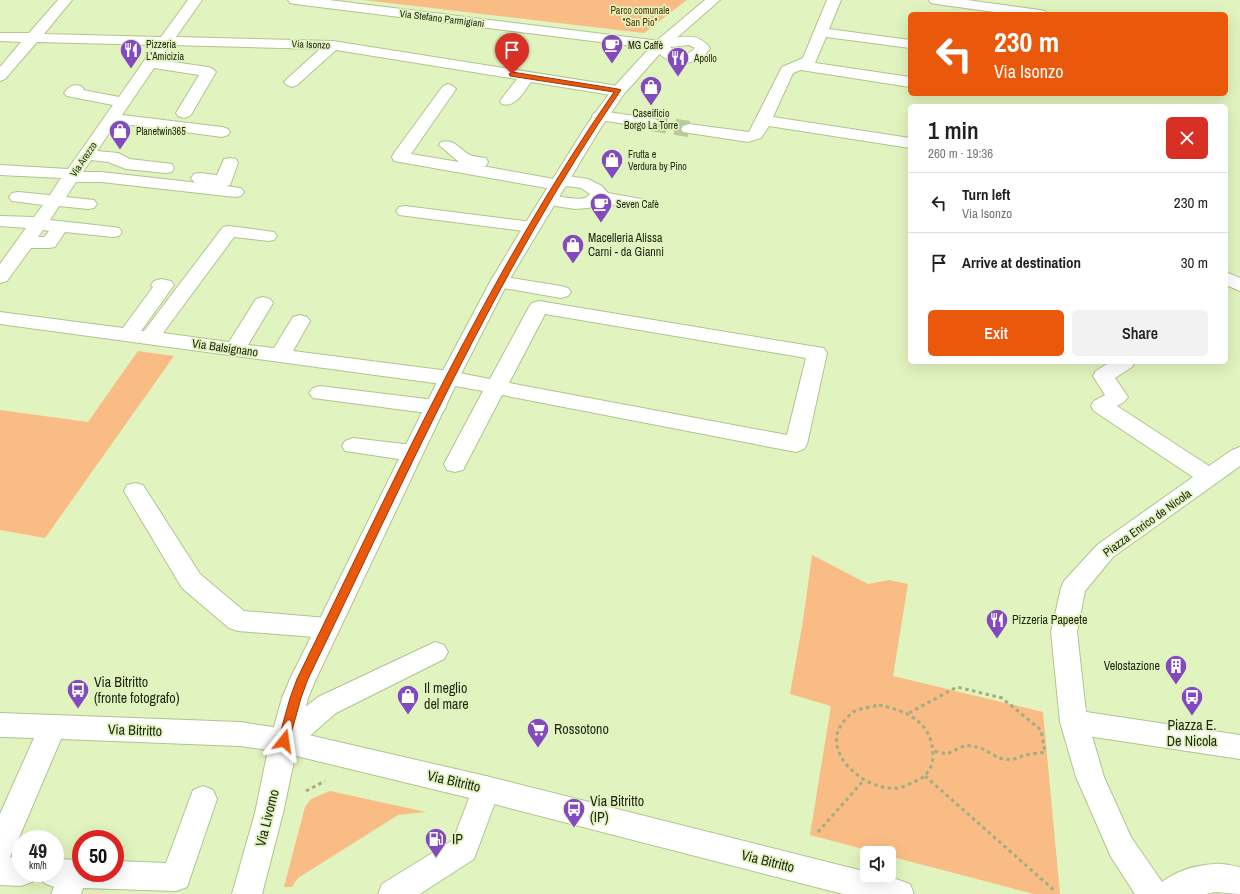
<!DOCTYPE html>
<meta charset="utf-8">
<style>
:root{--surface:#fff;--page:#f2f2f2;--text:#202124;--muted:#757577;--line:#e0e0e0;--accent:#ea580c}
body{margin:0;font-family:"Archivo Narrow",sans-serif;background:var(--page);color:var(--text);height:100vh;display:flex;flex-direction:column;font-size:15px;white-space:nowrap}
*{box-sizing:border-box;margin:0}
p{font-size:13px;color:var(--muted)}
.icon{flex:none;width:22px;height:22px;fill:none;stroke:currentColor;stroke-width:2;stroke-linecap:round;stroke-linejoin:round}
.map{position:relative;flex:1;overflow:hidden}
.drawer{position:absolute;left:908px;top:104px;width:320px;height:260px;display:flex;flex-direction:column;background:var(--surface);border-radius:6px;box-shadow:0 4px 16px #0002}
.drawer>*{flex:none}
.hud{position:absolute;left:908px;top:12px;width:320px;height:84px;border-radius:6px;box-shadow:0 4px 16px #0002;background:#ea580c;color:#fff;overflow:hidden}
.fabs{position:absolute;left:860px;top:846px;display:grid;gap:8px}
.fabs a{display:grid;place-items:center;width:36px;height:36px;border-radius:6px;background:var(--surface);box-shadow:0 4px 16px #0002;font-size:20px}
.speed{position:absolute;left:12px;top:830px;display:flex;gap:8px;font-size:20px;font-weight:700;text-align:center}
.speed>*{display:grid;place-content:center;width:52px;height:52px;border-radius:50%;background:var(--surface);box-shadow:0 4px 16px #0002;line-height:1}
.speed small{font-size:10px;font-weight:400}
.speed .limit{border:6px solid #d22;background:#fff;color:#111}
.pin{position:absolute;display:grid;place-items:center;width:34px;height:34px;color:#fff;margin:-41px -17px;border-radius:50% 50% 50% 0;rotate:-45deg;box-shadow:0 0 4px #0007}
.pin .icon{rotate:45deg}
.me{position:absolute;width:44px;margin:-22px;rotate:15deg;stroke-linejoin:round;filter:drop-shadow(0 0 3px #0008)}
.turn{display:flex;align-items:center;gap:14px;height:84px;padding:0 20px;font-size:18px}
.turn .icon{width:52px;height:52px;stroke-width:2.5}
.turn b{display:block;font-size:28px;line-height:34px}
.round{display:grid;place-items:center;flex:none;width:42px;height:42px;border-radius:6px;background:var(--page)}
.head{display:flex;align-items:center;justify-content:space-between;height:68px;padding:0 20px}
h1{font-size:24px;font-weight:600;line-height:30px}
.button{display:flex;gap:8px;margin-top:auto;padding:8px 20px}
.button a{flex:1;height:46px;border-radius:6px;background:var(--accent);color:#fff;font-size:16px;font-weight:600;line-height:46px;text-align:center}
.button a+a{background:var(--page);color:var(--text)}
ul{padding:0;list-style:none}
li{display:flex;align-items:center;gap:12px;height:60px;padding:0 20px;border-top:1px solid var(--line)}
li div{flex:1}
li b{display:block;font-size:15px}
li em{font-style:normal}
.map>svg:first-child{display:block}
.green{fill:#f9bc84}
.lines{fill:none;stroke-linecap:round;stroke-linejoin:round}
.minor-tunnel{stroke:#baca9c;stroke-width:16;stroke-dasharray:16 8;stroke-linecap:butt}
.minor-casing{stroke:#b2c390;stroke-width:2}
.major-casing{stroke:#b2c390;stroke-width:2}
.path{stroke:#a0ae85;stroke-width:3;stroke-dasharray:3.5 3.5;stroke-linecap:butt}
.minor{fill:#fff;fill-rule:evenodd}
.major{fill:#fff;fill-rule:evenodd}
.route{fill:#ea580c;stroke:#983908}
.labels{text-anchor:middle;stroke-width:3.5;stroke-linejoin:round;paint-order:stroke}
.far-park-label{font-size:10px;fill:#552f02;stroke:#e1f3be}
.far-street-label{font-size:10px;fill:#1f2512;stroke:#e1f3be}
.far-poi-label{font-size:10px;fill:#1f2512;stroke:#e1f3be;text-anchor:start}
.poi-label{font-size:12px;fill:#1f2512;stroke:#e1f3be;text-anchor:start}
.street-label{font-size:12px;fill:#1f2512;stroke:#e1f3be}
.near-poi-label{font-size:14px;fill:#1f2512;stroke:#e1f3be;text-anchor:start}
.near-street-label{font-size:14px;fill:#1f2512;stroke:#e1f3be}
</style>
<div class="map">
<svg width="1240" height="894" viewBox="0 0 1240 894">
<rect width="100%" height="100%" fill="#e1f3be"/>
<g class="green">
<polygon points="364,0 687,0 644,33"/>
<polygon points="138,351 174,356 45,538 0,530 0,410 88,422"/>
<polygon points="812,555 868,584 889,580 908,584 893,676 1043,712 1060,894 1034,894 889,856 889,853 878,853 810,835 831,706 790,694 803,621"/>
<polygon points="330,791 426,812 398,815 298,878 292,887 284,887 305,807 311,799"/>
</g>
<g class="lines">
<polyline class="minor-tunnel" points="651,123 689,129"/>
<g class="minor-casing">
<g id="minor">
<path d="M58 0H72L44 34 161 37 188 0H202L176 37 333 41 618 86 623 88 626 91 623 94 618 96 531 82C524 91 516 108 502 104L500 101 517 79 336 50 297 85 292 87 287 85 284 82 287 79 320 49 170 45 159 60 208 67 213 69 216 72 192 113 190 116 184 118 178 116 176 113 199 75 154 68 122 115 222 127 228 129 230 132 228 135 222 137 116 123 97 151 118 153 130 159 172 164 174 168 172 172 166 173 126 169 108 162 91 160 83 172H101L199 183 194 182 191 178 194 174 200 173 217 175 224 159 230 158 236 159 238 163 230 185 226 186 241 188 244 192 241 196 235 197 101 182H76L66 197 94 200 97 204 94 208 88 209 59 206 50 220 113 227 119 228 122 232 119 236 113 237 65 232 55 247 49 248H31L7 281 0 283V264L26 228 0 226V216L34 217 43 205 12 201 9 197 12 193 18 192 50 195 61 178 0 175V165L68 169 113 105 67 96 64 93C69 86 73 84 81 86L84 89 83 90 119 97 155 45 37 42 5 79 0 81V67L21 42 0 41V33H29ZM43 230 49 231 44 237H38Z"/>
<path d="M288 0H329L660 41C677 37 698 31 710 48 702 63 679 68 665 58 661 56 658 52 656 49L295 4 290 3ZM689 45 695 48C688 57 678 54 670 47Z"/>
<polygon points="827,0 841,0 829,29 910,40 910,48 826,37 815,63 910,77 910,87 801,70 793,73 773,117 910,138 910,148 769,126 761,138 748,142 683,132 681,129 683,126 689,124 749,132 782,67 803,58"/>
<polygon points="929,0 967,0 1040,10 1045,11 1047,14 1009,14 936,4 931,3"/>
<path d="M448 84 453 86 456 89 411 154 459 162 439 145 441 142C454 138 459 149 470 155 474 157 481 157 486 158L488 162 486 166H482L554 179 556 176 562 175 588 179 602 186 608 193 641 199 644 203 641 207 635 208 603 203 588 208 575 209 543 204 540 200 543 196C555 193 584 205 590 194L581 188 566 186 564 189 558 190 394 161 392 157 394 153 443 86Z"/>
<polygon points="600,111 651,118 657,120 659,123 657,126 651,128 594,119 592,116 594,113"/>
<polygon points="405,206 532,222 538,223 541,227 538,231 532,232 399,215 396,211 399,207"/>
<path d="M229 226 274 232 277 236 274 240 268 241 234 237 163 333 229 342 256 299 263 297 270 299 273 303 248 345 274 348 293 317 300 315 307 317 310 321 293 351 449 371 490 379 529 307 532 303 539 301 817 347 824 348 827 353 807 444 804 449 796 452 502 395 463 470 455 472 447 470 444 464 483 391 449 385 0 324V312L123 328 153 287 151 285 154 281 161 279 171 281 174 285 141 331H144L223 227ZM545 314 806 358 787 435 509 383Z"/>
<polygon points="1226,272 1240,278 1240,291 1226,285"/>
<polygon points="499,276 561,286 568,288 571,292 568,296 561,298 492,286 490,282 492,278"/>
<polygon points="1110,362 1135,362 1132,367 1115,378 1128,397 1124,402 1117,406 1209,466 1232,450 1240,447 1240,466 1113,557 1085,591 1077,632 1086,712 1240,735 1240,759 1074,734 1064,730 1060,722 1051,632 1061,588 1064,581 1097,545 1193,477 1094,411 1091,406 1094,401 1105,395 1093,376 1096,371"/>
<polygon points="320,386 435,400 443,402 446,407 443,412 435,414 313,398 309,393 313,388"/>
<polygon points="353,438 412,445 420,448 423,453 420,458 412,461 345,451 342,446 345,441"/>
<polygon points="135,483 143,485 200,574 244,611 327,618 336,621 340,628 336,635 327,638 238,631 229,628 182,588 124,491 127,485"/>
<polygon points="435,642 444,645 448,652 444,659 336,713 297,747 283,813 262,894 232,894 255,813 268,750 240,746 61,739 15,847 10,857 8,857 21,858 21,873 35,873 32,882 21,886 0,885 0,814 34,738 0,737 0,713 240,722 279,728 318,697"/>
<polygon points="486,776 496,780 500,789 474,859 420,894 378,894 382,884 453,840 476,780"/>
<polygon points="203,786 213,790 217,799 187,887 176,891 83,888 81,894 51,894 54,887 44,883 40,873 55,873 55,859 81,860 81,873 115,873 115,861 166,863 193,790"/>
</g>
</g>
<g class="major-casing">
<g id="major">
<path d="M705 0H720L665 48 624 94 600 129 541 227 508 282 459 378 316 679 308 698 300 733 486 776 867 872V875C882 875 895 878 910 884L914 894H843L486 802 284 753 274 749 270 741 282 698 290 679 439 378 490 282 523 227 584 129 613 88 655 42Z"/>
<path d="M1074 710 1084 714 1088 722 1104 777 1131 837 1162 882C1176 871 1196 865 1215 864 1223 863 1232 866 1240 867V894L1215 892 1206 894H1135L1111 857 1076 777 1060 722 1064 714Z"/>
</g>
</g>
<g class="path">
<path d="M879 705C908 711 933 723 933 756 933 765 928 775 920 779 914 782 904 787 898 788 864 792 816 749 846 719 848 717 850 714 853 712 860 708 871 707 879 705Z"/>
<polyline points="909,713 957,687 1002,698 1041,730 1045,752 1025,755 1011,760 999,758 981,748 966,745 947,754 934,751"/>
<polyline points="925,776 1055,891"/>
<polyline points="306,791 325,781"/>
<polyline points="818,832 863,781"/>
</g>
<use href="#minor" class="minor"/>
<use href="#major" class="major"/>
</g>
<path class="route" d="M512 72 618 89 621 90C495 274 405 479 308 679L301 698 289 741 288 745 284 746 279 745 278 741 290 698 297 679C395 479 487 275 614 92L510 76 509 74Z"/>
<defs>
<g id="cafe-pin" transform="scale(1.15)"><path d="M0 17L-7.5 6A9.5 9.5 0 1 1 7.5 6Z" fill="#834ac0" stroke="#e1f3be"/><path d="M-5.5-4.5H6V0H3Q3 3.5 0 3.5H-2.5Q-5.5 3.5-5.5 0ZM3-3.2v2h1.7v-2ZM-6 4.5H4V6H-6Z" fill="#fff"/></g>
<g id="restaurant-pin" transform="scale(1.15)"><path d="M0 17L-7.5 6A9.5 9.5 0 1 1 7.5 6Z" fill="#834ac0" stroke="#e1f3be"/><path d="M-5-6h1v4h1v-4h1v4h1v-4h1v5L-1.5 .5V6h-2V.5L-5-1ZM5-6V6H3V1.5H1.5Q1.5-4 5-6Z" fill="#fff"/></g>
<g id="shop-pin" transform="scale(1.15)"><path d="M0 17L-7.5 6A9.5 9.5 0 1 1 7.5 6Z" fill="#834ac0" stroke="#e1f3be"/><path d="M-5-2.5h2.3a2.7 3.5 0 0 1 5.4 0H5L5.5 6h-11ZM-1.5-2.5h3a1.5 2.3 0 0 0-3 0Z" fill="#fff"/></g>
<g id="building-pin" transform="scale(1.15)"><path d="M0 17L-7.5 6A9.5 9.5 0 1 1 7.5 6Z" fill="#834ac0" stroke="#e1f3be"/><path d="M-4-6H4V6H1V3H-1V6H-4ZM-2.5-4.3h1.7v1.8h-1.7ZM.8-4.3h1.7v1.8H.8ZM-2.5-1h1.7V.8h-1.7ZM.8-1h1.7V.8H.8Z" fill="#fff"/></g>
<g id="bus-pin" transform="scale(1.15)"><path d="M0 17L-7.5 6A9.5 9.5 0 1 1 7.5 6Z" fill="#834ac0" stroke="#e1f3be"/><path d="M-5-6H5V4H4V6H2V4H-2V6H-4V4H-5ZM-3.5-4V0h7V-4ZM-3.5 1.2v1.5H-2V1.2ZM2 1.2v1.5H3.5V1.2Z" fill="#fff"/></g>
<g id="supermarket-pin" transform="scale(1.15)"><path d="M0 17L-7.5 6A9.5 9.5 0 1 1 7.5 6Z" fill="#834ac0" stroke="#e1f3be"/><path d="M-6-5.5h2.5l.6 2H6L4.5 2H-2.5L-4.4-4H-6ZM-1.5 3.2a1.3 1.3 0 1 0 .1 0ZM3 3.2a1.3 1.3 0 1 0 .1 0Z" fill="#fff"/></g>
<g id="fuel-pin" transform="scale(1.15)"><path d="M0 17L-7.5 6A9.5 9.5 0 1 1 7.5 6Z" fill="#834ac0" stroke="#e1f3be"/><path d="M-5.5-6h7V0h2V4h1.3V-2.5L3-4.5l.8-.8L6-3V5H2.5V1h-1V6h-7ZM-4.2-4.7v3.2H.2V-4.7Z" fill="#fff"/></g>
</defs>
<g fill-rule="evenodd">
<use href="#cafe-pin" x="612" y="45"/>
<use href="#restaurant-pin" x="131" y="50"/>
<use href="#restaurant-pin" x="678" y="58"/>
<use href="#shop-pin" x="651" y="87"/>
<use href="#shop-pin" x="120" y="131"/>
<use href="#shop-pin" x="612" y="160"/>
<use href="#cafe-pin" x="601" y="204"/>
<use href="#shop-pin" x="573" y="245"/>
<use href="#restaurant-pin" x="997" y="620"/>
<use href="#building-pin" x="1176" y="666"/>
<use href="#bus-pin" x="78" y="690"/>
<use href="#shop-pin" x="408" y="696"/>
<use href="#bus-pin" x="1192" y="697"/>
<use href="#supermarket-pin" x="538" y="729"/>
<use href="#bus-pin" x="574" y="809"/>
<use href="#fuel-pin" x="436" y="839"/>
</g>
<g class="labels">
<g class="far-park-label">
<text x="640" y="14">Parco comunale<tspan x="640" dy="12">"San Pio"</tspan></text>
</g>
<g class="far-street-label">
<text transform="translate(442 18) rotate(7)" y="4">Via Stefano Parmigiani</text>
<text transform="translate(311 44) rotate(2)" y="4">Via Isonzo</text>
<text transform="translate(83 159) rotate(-56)" y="4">Via Arezzo</text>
</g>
<g class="far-poi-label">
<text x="146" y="48">Pizzeria<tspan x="146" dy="12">L'Amicizia</tspan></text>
<text x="628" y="49">MG Caffè</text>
<text x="694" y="62">Apollo</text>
<text x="651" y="117" text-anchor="middle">Caseificio<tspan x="651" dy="12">Borgo La Torre</tspan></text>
<text x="136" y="135">Planetwin365</text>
<text x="628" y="158">Frutta e<tspan x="628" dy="12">Verdura by Pino</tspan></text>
<text x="616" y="208">Seven Cafè</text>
</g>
<g class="poi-label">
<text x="588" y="242">Macelleria Alissa<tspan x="588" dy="14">Carni - da Gianni</tspan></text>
<text x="1012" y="624">Pizzeria Papeete</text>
<text x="1160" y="670" text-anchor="end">Velostazione</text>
</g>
<g class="street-label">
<text transform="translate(225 348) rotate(8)" y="4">Via Balsignano</text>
<text transform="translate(1147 523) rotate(-36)" y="4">Piazza Enrico de Nicola</text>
</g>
<g class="near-poi-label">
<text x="94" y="687">Via Bitritto<tspan x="94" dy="16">(fronte fotografo)</tspan></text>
<text x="424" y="693">Il meglio<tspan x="424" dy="16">del mare</tspan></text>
<text x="1192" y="730" text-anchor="middle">Piazza E.<tspan x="1192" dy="16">De Nicola</tspan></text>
<text x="554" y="734">Rossotono</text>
<text x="590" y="806">Via Bitritto<tspan x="590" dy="16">(IP)</tspan></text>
<text x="452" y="844">IP</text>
</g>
<g class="near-street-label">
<text transform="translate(135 730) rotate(2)" y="5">Via Bitritto</text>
<text transform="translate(454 781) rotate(13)" y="5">Via Bitritto</text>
<text transform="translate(267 818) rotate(-76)" y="5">Via Livorno</text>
<text transform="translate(768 861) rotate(14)" y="5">Via Bitritto</text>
</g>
</g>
</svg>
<div class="fabs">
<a><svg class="icon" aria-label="sound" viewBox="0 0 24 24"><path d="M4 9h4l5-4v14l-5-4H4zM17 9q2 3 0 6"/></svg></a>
</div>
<div class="speed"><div>49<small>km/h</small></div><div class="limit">50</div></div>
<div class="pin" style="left:512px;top:74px;background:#d93025"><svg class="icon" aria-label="arrive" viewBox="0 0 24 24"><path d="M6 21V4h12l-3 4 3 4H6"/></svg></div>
<svg class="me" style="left:284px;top:741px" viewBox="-20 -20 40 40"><path d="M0-17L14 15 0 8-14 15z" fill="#ea580c" stroke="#fff" stroke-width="4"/></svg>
<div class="hud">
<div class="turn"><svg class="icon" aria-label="left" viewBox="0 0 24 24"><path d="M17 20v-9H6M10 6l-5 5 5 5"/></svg><div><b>230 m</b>Via Isonzo</div></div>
</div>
<section class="drawer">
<div class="head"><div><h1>1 min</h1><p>260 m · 19:36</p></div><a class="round" style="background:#d93025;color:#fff"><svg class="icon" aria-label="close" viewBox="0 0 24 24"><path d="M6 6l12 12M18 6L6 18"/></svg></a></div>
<ul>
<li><svg class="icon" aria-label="left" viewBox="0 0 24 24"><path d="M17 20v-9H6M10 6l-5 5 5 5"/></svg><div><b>Turn left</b><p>Via Isonzo</p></div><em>230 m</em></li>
<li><svg class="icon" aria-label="arrive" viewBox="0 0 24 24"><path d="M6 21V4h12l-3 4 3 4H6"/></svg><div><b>Arrive at destination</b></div><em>30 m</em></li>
</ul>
<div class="button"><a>Exit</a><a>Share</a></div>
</section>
</div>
